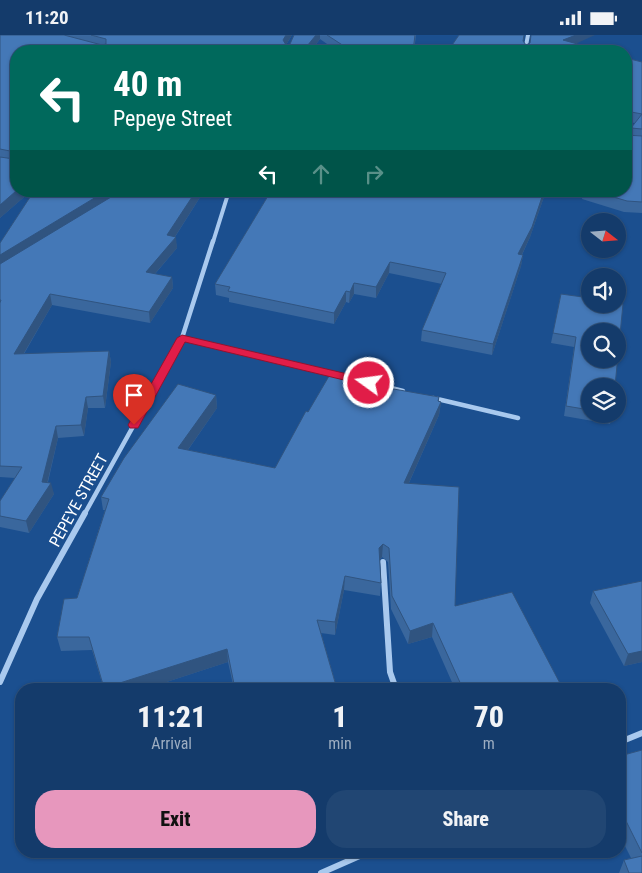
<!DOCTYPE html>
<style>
:root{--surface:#143b6b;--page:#214673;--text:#f1f3f6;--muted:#9dadc1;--line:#33557e;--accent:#e797bd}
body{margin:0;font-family:"Roboto Condensed",sans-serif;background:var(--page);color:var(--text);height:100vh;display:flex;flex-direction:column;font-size:19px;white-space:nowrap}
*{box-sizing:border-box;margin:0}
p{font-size:16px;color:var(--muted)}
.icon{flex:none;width:28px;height:28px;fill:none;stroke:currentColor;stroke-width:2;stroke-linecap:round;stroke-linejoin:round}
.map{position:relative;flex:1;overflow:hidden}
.drawer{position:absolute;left:15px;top:648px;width:611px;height:175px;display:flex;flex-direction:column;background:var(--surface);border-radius:20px;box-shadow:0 1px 4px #0004,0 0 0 1px var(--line)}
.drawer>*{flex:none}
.hud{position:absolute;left:10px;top:10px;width:622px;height:152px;border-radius:20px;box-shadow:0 1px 4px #0004,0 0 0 1px var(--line);background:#00695c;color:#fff;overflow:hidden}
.needle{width:32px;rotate:107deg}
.buttons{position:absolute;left:581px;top:178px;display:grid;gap:10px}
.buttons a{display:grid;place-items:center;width:45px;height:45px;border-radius:50%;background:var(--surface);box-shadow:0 1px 4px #0004,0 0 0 1px var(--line);font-size:25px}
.pin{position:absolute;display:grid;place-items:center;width:42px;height:42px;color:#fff;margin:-51px -21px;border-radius:50% 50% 50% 0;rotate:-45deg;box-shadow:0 0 5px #0007}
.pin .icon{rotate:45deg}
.me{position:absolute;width:55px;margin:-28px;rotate:284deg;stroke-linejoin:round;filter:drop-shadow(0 0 4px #0008)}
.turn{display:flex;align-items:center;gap:18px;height:105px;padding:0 20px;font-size:22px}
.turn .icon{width:65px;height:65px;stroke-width:2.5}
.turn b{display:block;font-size:35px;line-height:42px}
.lanes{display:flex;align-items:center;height:48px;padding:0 20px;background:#0003;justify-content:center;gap:25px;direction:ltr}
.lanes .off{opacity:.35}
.eta{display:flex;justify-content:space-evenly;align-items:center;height:85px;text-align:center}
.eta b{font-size:30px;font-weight:800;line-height:35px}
.primary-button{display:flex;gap:10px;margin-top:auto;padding:10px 20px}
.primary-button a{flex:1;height:58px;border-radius:20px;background:var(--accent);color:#111;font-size:20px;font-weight:800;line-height:58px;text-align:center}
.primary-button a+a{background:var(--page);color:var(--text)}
.status{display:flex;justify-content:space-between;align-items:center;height:35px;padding:0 25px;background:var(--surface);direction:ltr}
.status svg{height:14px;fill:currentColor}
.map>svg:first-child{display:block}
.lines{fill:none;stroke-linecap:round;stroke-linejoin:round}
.street-far2{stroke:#a9c9ee;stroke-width:4}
.street-far1{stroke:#a9c9ee;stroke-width:4.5}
.street{stroke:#a9c9ee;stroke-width:6}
.wall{fill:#3a679d}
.shaded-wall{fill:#305480}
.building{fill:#4478b7;stroke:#305480;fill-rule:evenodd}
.route{fill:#e11d48;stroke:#92132f}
.labels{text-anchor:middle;stroke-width:5;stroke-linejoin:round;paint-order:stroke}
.street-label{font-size:16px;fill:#fff;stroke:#1b4f8f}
</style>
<div class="status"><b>11:20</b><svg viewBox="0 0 49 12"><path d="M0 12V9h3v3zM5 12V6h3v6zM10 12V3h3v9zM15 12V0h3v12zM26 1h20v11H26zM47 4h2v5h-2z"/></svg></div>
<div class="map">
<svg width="642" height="838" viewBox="0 0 642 838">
<rect width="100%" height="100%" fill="#1b4f8f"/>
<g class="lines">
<g class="street-far2">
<polyline points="525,16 528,0"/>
<polyline points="213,207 229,156"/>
</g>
<g class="street-far1">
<polyline points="182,303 335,339"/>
<polyline points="368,347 403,356"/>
<polyline points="433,363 518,383"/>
<polyline points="84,480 182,303 213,206"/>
</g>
<g class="street">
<polyline points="383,527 390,637 396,654"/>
<polyline points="0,647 37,564 85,478"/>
<polyline points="620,707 642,698"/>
<polyline points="321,838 371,816"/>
</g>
</g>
<g class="wall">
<polygon points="0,0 292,0 286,10 290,9 294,0 416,0 414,16 337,16 320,4 311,16 16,16 16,156 31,156 0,183"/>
<polygon points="626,23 642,27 642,178 624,177 582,164 583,156 626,156 629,100 631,93 635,88 626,87"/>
<polygon points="34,156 204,156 175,202 177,213 155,239 172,242 173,253 150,288 52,270 24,319 109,316 111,327 105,373 88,373 84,401 58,403 48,447 54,459 29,498 0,492 0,466 15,443 0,442 0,208"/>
<polygon points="271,156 546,156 530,202 522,220 523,220 521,231 492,320 421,306 422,295 442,249 389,238 376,263 354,259 349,268 346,267 334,289 229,267 229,263 216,260 215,249"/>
<polygon points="561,259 615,351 590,351 590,379 613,379 610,389 564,381 574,312 551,308"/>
<polygon points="373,350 441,367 439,380 409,448 455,571 563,654 455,654 432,602 408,609 391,574 388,527 382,522 380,525 381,548 380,561 344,555 335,600 321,598 337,654 234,654 228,627 145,654 104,654 92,615 61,616 57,602 77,563 105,475 103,475 101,462 216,360 217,373 188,415 275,433 308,377"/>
<polygon points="593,556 642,627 624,631 590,568"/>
<polygon points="642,715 642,838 619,838 624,825 631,823 620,801 620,721"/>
</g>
<g class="shaded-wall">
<polygon points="286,0 292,0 283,15 283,5"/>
<polygon points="316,0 320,0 320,4 311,16 303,16"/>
<polygon points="576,0 595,0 562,15 563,5"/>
<polygon points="16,156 31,156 0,183 0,170"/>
<polygon points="106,156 125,156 0,232 0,220"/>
<polygon points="196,156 204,156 169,211 176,202 177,213 147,248 146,237 167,200"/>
<polygon points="544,156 546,156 530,202 517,230 518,219"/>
<polygon points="523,220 521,231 492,320 493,309"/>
<polygon points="390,227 389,238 376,263 376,252"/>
<polygon points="172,242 173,253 150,288 149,277"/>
<polygon points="354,248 354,259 349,268 350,257"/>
<polygon points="346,256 346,267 334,289 334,278"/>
<polygon points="50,259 52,270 17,330 14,319"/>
<polygon points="109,316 111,327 105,373 103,361"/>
<polygon points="216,360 217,373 180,426 178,413"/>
<polygon points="86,362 88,373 84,401 81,390"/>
<polygon points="439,362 438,372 441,367 439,380 403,461 404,448"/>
<polygon points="56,391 58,403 45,457 51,448 54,459 29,498 26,486 42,447"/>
<polygon points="383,509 382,522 378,527 379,513"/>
<polygon points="345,541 344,555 335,600 335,587"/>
<polygon points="433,588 432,602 408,609 410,596"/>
<polygon points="227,614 228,627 145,654 105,654 104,653"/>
<polygon points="642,616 642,627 624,631 628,619"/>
</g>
<g class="building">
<polygon points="0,0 64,0 102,10 106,9 106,4 91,0 286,0 283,5 286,10 290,9 294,0 316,0 303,16 16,16 16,120 15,117 0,114"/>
<polygon points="327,0 415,0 413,16 345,16 347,13"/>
<polygon points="459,0 524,0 523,6 526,10 530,8 531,0 576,0 563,5 603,16 448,16"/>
<polygon points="626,23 642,27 642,79 626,76"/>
<polygon points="642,79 642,94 631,93"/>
<polygon points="626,100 642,101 642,167 627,166 593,156 626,156"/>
<polygon points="0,122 14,124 16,123 16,156 0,170"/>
<polygon points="34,156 106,156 0,220 0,208"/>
<polygon points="121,156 196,156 167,200 176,202 146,237 172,242 149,277 50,259 14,319 109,316 103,361 86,362 81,390 56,391 42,447 51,448 26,486 0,481 0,466 22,432 0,431 0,268 1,265 0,265 0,229"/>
<polygon points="271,156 544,156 532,192 518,219 523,220 493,309 422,295 446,238 390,227 376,252 354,248 350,257 346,256 334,278 228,256 230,252 215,249"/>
<path d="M561 259 590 263V269H618V268L623 269 615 351H590V375L566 371 576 302 553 298ZM590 296H618V324H590Z"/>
<polygon points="332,336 373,346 371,350 439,362 438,366 441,367 404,448 459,452 455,571 512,557 563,654 463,654 433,588 410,596 392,561 389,513 383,509 379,513 381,548 345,541 335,587 317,585 337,654 235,654 227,614 104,653 89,602 57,602 64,564 77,563 109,464 101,462 124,423 178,349 216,360 178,413 275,433 306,376 308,377"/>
<polygon points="642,546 642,616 628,619 593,556"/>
<polygon points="642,715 642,818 620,774 620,721"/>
<polygon points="642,821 642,838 629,838 624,825"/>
</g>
<polygon class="route" points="182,300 369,344 374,348 369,351 185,307 138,393 130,393 128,390 177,303"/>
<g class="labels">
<g class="street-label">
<text transform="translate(78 465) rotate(-61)" y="6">PEPEYE STREET</text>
</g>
</g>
</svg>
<div class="buttons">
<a><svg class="needle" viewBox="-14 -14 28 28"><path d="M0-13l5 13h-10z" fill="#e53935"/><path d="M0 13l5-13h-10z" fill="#9dadc1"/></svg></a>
<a><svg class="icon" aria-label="sound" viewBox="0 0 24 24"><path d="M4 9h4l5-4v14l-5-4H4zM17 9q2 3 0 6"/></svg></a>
<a><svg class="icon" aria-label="search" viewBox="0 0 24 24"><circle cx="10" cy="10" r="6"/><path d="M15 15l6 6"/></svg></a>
<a><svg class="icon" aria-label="layers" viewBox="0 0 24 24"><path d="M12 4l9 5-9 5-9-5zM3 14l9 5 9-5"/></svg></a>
</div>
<div class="pin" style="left:134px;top:390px;background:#d93025"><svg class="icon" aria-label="arrive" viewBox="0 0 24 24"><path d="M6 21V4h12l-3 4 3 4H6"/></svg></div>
<svg class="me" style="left:369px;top:348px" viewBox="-20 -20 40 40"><circle r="17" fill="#e11d48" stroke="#fff" stroke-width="3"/><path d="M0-11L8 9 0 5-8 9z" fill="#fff"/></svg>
<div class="hud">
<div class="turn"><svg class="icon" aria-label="left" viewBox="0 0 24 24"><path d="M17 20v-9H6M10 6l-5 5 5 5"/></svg><div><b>40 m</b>Pepeye Street</div></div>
<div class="lanes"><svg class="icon" aria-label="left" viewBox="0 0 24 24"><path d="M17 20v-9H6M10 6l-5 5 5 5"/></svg><svg class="icon off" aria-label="ahead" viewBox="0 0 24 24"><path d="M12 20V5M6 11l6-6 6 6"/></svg><svg class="icon off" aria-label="right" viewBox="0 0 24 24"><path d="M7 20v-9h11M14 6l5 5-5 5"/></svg></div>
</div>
<section class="drawer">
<div class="eta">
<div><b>11:21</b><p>Arrival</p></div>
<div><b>1</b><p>min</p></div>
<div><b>70</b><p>m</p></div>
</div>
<div class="primary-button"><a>Exit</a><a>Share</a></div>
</section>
</div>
